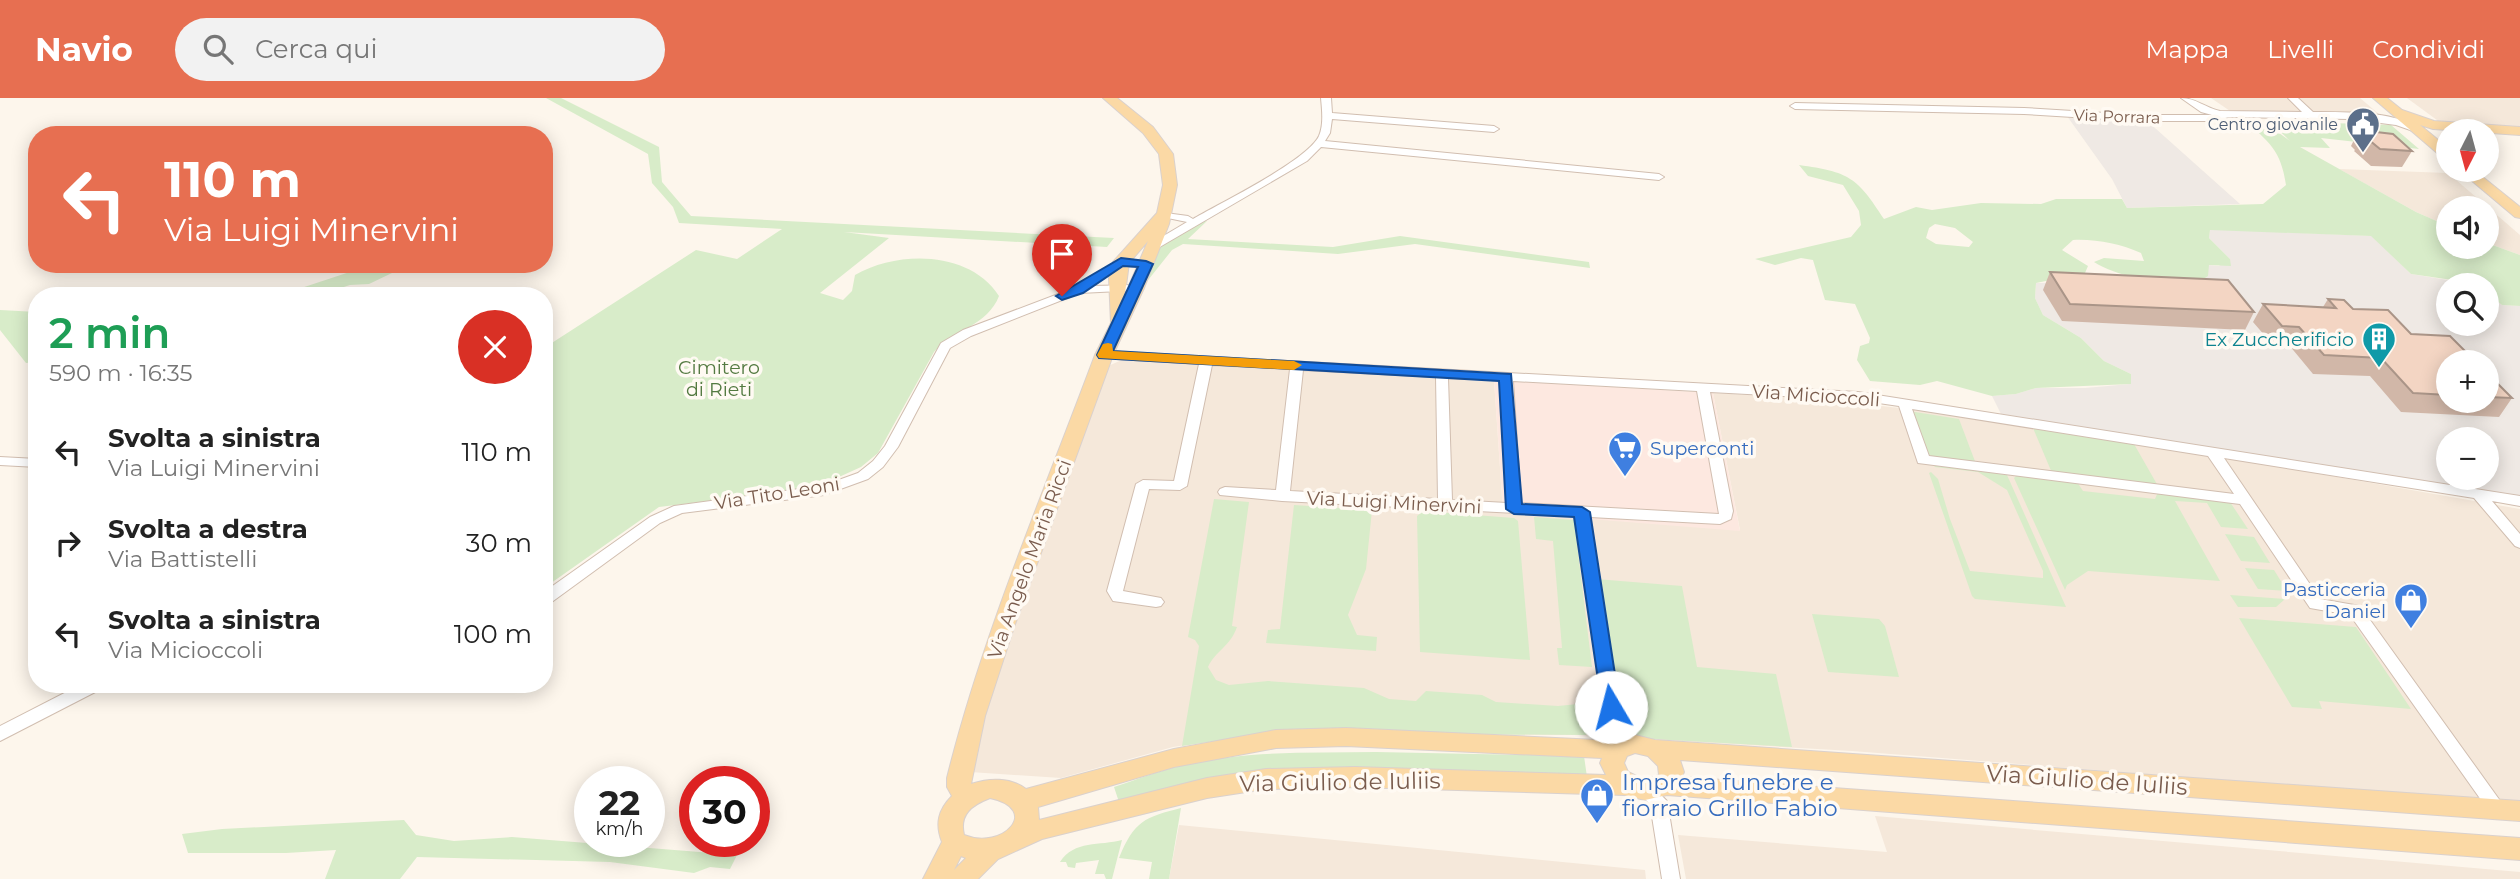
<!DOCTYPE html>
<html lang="it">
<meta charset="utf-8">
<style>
:root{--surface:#fff;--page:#f2f2f2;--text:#222;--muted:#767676;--accent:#e76f51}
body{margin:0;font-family:Montserrat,sans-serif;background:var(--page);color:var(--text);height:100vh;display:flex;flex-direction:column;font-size:26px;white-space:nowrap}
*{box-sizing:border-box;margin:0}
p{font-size:23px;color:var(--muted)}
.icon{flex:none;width:38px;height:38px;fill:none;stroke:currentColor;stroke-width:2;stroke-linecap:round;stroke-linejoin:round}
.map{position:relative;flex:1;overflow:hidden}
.drawer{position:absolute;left:28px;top:189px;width:525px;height:406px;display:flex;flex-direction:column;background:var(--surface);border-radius:28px;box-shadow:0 4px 18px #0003}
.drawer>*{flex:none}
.top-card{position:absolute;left:28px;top:28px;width:525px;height:147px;border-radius:28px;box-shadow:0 4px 18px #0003;background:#e76f51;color:#fff;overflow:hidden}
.needle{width:46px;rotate:186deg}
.buttons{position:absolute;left:2436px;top:21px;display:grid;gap:14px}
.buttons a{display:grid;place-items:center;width:63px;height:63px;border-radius:50%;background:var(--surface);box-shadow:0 4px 18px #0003;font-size:35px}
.speed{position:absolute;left:574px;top:668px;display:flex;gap:14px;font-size:35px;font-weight:700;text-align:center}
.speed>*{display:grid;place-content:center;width:91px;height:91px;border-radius:50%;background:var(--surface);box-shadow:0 4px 18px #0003;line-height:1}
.speed small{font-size:18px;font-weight:400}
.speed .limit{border:10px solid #d22;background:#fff;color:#111}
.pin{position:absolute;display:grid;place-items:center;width:60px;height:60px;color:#fff;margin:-72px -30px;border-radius:50% 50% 50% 0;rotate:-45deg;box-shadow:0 0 7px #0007}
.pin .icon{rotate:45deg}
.me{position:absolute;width:77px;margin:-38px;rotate:352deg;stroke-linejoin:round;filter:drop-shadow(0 0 5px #0008)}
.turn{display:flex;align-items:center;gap:24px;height:147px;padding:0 21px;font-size:32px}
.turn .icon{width:91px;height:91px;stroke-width:2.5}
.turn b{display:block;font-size:49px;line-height:60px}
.round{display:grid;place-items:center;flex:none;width:74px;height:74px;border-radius:37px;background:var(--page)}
.headline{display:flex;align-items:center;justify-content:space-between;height:119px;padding:0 21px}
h1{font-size:42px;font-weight:600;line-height:52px;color:#1e9e55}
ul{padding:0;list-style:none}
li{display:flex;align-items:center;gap:21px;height:91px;padding:0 21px}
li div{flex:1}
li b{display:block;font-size:26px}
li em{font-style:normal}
header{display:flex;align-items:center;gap:42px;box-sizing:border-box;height:98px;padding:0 35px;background:var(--accent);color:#fff}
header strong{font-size:33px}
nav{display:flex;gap:38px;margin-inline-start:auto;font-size:24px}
.search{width:490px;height:63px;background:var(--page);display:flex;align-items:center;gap:18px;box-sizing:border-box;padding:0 24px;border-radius:38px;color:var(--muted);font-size:26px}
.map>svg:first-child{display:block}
.residential{fill:#f5e8da}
.commercial{fill:#fde8e0}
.industrial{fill:#efe9e4;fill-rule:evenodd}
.green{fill:#d8ecc9;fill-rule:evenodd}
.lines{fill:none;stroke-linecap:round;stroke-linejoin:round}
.minor-casing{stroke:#d1beb0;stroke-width:2}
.major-casing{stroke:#dad1cd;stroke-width:2}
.minor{fill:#fff;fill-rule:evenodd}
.major{fill:#fbd9a5;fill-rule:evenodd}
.wall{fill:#d1b7a8}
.building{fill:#f3d5c3;stroke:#aa9588;stroke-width:2}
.route{fill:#1a73e8;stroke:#114b97;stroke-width:2}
.slow{fill:#f59e0b}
.labels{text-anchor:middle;stroke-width:7;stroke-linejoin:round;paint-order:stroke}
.far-street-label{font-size:16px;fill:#7a5c4d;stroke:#fffaf3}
.far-service-label{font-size:16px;fill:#4e5e75;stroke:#fffaf3;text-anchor:end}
.culture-label{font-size:19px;fill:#0d838f;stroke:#fffaf3;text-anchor:end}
.park-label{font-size:19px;fill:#537a41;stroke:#fffaf3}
.street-label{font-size:19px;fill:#7a5c4d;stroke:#fffaf3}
.shop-label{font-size:19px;fill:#366cbe;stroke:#fffaf3;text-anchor:start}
.near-street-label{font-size:23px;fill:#7a5c4d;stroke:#fffaf3}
.near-shop-label{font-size:23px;fill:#366cbe;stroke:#fffaf3;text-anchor:start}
</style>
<header>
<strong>Navio</strong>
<div class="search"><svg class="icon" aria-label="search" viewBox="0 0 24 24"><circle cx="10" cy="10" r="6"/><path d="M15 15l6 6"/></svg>Cerca qui</div>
<nav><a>Mappa</a><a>Livelli</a><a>Condividi</a></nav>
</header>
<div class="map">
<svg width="2520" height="781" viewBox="0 0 2520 781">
<rect width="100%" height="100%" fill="#fdf6ec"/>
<g class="residential">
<polygon points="2211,0 2360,0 2380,17 2364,19 2233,15"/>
<polygon points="2407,0 2520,0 2520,28 2441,25"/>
<polygon points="2339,71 2448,75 2520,137 2520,157 2487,145 2487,110 2448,110 2448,128 2416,114"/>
<polygon points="1122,262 1494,282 1503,414 1740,432 1713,295 1818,301 1918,312 2235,361 2520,411 2520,705 1852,653 1578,637 1267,635 1173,649 1061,680 970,674 1002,557 1108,268"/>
<polygon points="1875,718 2520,774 2520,781 1686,781 1678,737 1887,754"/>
<polygon points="1179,727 1645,772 1646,781 1169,781"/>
</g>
<polygon class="commercial" points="1494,282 1713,295 1740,433 1503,414"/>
<g class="industrial">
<polygon points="2067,18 2146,22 2240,106 2127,110 2112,81"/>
<path d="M2210 131 2372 138 2411 176 2478 187H2448V226H2487V195L2502 207 2520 208V399L2001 316 1992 298 2016 296 2036 290H2085L2130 286 2131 276 2104 263 2081 240 2043 217 2035 200 2036 185 2130 184 2207 171 2208 167 2219 168 2230 161 2209 140ZM2448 264H2487V303H2448ZM2448 341H2487V380H2448Z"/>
</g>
<g class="green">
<path d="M546 0H561L659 49 662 84 691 118 1114 140 1107 149 844 134 889 140 820 195 843 202 852 193 855 177C899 152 970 153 999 198 988 227 954 232 934 254L878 355 861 369 828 384 790 393 659 409 544 490V250L696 152 737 161 782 131 679 125 673 109 652 85 648 56Z"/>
<path d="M2243 21 2261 22 2290 43 2269 23 2391 27 2419 51 2321 40 2330 50 2300 49 2416 114 2448 128V149H2487V145L2520 157V208L2502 207 2487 195V187L2411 176 2371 138 2210 132 2209 140 2230 161 2231 168 2209 167 2208 178C2203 181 2198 185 2193 185 2165 187 2117 179 2094 164L2104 160 2144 163 2141 155C2120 146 2097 141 2073 142L2062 152 2088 168 2085 175 2036 185 2035 200 2043 217 2081 240 2104 263 2131 276V286L2036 290 2016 296 1992 298 1937 283 1920 287 1870 283 1857 262 1860 248 1869 245 1870 240 1855 206 1825 202 1813 162 1801 160 1775 167 1755 161 1851 139 1861 127 1859 113 1843 87 1808 78 1799 67C1849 74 1857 79 1884 121L1916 109 1932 112 1981 105 2041 106 2056 101H2122L2127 110 2263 106 2286 87C2281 52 2269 44 2243 21ZM1935 126 1955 130 1973 144 1969 149 1936 146 1926 140 1929 130Z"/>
<path d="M1207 123 1188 141 1333 149 1400 138 1589 164 1590 170 1415 146 1338 156 1183 146 1172 152 1145 186C1160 148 1162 130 1207 123Z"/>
<polygon points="374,166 425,166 392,175 369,186 350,187 316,198 277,198"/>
<polygon points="0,212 37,214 33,249 37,252 37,264 26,265 0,232"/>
<polygon points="1909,313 1959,321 1976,366 1926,361"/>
<polygon points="2033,330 2134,346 2158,388 2052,375"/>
<polygon points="1933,366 2007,377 2066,509 1975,501 1972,498 1929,375 1931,374 1938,381 1950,421 1970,473 2043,480 2043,473 2007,392 1978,374 1935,369"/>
<polygon points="2018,376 2077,384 2083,393 2155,401 2158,394 2230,404 2248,431 2221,429 2207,405 2175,403 2220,483 2088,473 2067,487 2065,492 2014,380"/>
<path d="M1214 401 1249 404 1232 528 1237 529C1230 549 1216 552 1208 569L1216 582 1229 587 1268 583 1364 590 1389 601 1416 603 1426 593 1482 597 1496 604 1558 608 1588 605 1597 610 1600 622 1595 632 1585 637 1267 635 1182 648 1199 548 1195 542 1188 539Z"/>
<polygon points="1294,407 1372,412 1366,471 1348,517 1357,537 1377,539 1376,553 1266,545 1268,532 1280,531"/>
<polygon points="1423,413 1514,420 1518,423 1530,562 1420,554 1417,418"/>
<polygon points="1534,419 1574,422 1592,569 1559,567 1557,550 1562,550 1553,443 1536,441"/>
<polygon points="2225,436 2254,439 2270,465 2241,463"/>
<polygon points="2245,470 2274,472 2287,493 2258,491"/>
<polygon points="1596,481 1682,488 1697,569 1776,576 1792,649 1635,640 1620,631"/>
<polygon points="2230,497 2285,501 2276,509 2238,509"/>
<polygon points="1812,516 1879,521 1885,528 1899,579 1828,574"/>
<polygon points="2239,520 2356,529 2411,611 2319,603 2322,611 2292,609"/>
<path d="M1376 654 1584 658 1587 679 1327 674 1119 704 1114 689C1136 682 1158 673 1181 668 1244 652 1311 655 1376 654Z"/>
<path d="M1181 710 1169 781H1149L1152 764 1119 760C1134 723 1145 719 1181 710Z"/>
<polygon points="404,722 416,737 454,743 512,739 737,757 730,771 710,769 694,775 610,764 417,759 400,781 325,781 336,752 286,755 188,755 182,736 222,731"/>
<path d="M1122 742 1112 781H1106L1104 776H1095L1099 762 1076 765 1075 770 1068 769 1066 764H1060C1074 742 1100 748 1122 742Z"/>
</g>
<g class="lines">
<g class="minor-casing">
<g id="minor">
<path d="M1321 0H1331L1332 15 1494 28 1499 31 1494 34 1332 21 1330 35 1325 43 1659 76 1664 79 1659 82 1321 49 1307 63 1158 150H1150V146L1187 124 1158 118V114L1188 118 1193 121C1220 105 1307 63 1319 38 1324 26 1322 12 1321 0Z"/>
<path d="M2181 0C2196 0 2206 10 2220 13L2302 14 2288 0H2298L2313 14C2344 14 2396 13 2421 31L2416 34 2396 27 2350 21 2230 19 2210 23H2138L2024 16 1795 11 1790 8 1795 5 2024 10 2138 17H2212L2201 14Z"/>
<polygon points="1121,161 1146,163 1152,166 1146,169 1123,168 1092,188 1136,187 1142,190 1140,192 1080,195 971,238 950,250 898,349 883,369 868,381 824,397 682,415 660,425 549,506 544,507 544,494 650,419 674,408 822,388 858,375 873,363 885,348 941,245 963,232 1074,190"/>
<path d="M1104 253 1858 294 2520 398V408L2492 403 2520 436V450L2515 448 2474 400 2224 360 2320 501 2360 508 2506 711 2503 716 2497 718 2491 716 2350 517 2310 510 2240 406 1918 365 1899 308 1858 302 1710 294 1733 413 1731 421 1720 426 1590 419 1623 635 1616 649 1597 658 1591 656 1588 651C1593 643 1602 643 1607 635L1575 418 1282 403 1220 397 1218 394 1220 391 1225 389 1276 392 1290 271 1212 267 1187 388 1180 392 1149 391 1123 493 1161 500 1164 504 1161 508 1156 509 1113 503 1107 493 1136 386 1143 382 1174 383 1199 266 1100 260 1098 257 1100 254ZM1303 272 1436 279 1438 401 1290 393ZM1448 280 1500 282 1507 405 1452 402ZM1513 283 1697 293 1719 416 1521 405ZM1912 311 2208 358 2234 396 1929 358Z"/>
<polygon points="0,359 37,361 37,369 0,367"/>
<polygon points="82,586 105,586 103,590 0,643 0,628"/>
<polygon points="1646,686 1652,688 1667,703 1680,781 1662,781 1650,706 1637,693 1640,688"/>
</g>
</g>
<g class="major-casing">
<g id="major">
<path d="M1103 0H1117L1153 29 1173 56 1177 87 1169 126 1144 190 1113 257 1014 529 985 618 971 686C989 680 1010 679 1026 691L1174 651 1276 632 1346 630 1618 643 1635 637 1655 642 2520 703V723L1680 662 1684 674 1682 679 2520 740V762L1667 697 1645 702 1624 697 1355 689 1266 691 1207 700 1042 741 998 761 978 781H923L942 744C935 726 938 712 952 698L947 689V680C983 535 1043 397 1095 257L1111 225 1109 180 1113 164 1157 115 1163 87 1159 56 1143 35ZM1148 143 1128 190 1125 195 1129 165ZM1346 648 1602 660 1600 665 1606 677 1355 669 1266 671 1207 680 1039 722 1038 709 1174 669 1276 650ZM1635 655 1648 658 1658 668 1659 677 1645 682 1628 674 1624 665 1627 658ZM990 700C1042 711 1003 753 964 737 959 716 972 707 990 700ZM961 758 966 760 954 772Z"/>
<polygon points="2373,0 2387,0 2402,12 2434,23 2520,29 2520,37 2433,31 2420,27 2448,50 2448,61 2443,60"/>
<polygon points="2459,72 2474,72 2520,109 2520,120 2515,119"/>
</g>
</g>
<use href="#minor" class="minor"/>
<use href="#major" class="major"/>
</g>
<g class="wall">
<polygon points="2359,32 2412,53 2402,69 2371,68 2354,53 2355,52 2351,48"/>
<polygon points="2050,174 2254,214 2245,232 2062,223 2043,192"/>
<polygon points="2328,201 2411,236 2448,264 2448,303 2487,303 2487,275 2512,300 2499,319 2401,314 2370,278 2313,276 2289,247 2272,246 2253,224 2263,206 2323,209"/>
</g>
<g class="building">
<polygon points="2359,32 2393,36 2412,53 2380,51 2363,37 2366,37"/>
<polygon points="2050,174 2228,182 2254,214 2070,206"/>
<polygon points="2328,201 2344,202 2353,211 2388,212 2411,236 2450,238 2476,264 2448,264 2448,297 2413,295 2381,260 2324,257 2299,229 2282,228 2263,206 2336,210"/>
<polygon points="2487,275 2512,300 2487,299"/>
</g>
<polygon class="route" points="1121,160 1146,163 1153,166 1113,253 1511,276 1522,406 1582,409 1590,414 1620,609 1618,614 1611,616 1604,614 1602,609 1574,419 1514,416 1506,411 1499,283 1099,260 1097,257 1138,169 1123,168 1083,195 1062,202 1056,198"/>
<polygon class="slow" points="1108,245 1112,246 1113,253 1294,263 1302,267 1294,272 1099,260 1097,257 1103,246"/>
<defs>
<g id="civic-pin" transform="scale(1.75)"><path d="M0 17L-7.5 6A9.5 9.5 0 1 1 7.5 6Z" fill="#5c6f8a" stroke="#fffaf3"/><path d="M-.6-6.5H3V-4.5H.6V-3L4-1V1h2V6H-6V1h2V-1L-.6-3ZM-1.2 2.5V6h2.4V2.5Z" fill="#fff"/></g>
<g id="building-pin" transform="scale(1.75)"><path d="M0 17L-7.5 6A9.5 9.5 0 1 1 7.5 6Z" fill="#0f9aa8" stroke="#fffaf3"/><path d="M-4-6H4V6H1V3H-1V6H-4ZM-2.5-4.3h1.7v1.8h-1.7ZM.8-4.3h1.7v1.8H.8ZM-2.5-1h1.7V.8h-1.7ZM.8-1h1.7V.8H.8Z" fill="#fff"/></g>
<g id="supermarket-pin" transform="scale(1.75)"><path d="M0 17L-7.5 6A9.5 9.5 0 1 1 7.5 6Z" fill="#3f7fe0" stroke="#fffaf3"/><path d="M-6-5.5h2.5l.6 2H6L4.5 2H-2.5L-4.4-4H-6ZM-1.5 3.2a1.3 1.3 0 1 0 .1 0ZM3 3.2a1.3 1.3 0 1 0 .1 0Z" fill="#fff"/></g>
<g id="shop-pin" transform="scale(1.75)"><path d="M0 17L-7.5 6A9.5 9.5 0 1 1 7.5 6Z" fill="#3f7fe0" stroke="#fffaf3"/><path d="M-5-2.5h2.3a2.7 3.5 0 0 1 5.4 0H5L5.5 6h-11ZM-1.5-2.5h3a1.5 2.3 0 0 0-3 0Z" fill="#fff"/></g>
</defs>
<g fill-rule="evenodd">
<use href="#civic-pin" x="2363" y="26"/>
<use href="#building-pin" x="2379" y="241"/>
<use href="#supermarket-pin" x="1625" y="350"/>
<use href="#shop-pin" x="2411" y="502"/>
<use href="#shop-pin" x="1597" y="697"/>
</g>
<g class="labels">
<g class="far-street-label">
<text transform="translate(2117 18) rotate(2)" y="6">Via Porrara</text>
</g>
<g class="far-service-label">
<text x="2338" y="32">Centro giovanile</text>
</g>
<g class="culture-label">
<text x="2354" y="248">Ex Zuccherificio</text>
</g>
<g class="park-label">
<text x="719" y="276">Cimitero<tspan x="719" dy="22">di Rieti</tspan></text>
</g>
<g class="street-label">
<text transform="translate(1816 297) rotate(4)" y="7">Via Micioccoli</text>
<text transform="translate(777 395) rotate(-9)" y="7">Via Tito Leoni</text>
<text transform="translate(1394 404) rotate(3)" y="7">Via Luigi Minervini</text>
<text transform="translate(1029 461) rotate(-70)" y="7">Via Angelo Maria Ricci</text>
</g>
<g class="shop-label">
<text x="1650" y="357">Superconti</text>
<text x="2386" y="498" text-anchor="end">Pasticceria<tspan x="2386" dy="22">Daniel</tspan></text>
</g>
<g class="near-street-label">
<text transform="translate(2087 682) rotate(4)" y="8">Via Giulio de Iuliis</text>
<text transform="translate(1340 684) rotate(-1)" y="8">Via Giulio de Iuliis</text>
</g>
<g class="near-shop-label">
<text x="1622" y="692">Impresa funebre e<tspan x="1622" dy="26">fiorraio Grillo Fabio</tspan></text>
</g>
</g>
</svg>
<div class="buttons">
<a><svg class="needle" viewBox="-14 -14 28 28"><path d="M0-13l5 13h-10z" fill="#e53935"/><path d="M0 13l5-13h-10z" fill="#767676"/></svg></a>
<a><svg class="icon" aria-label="sound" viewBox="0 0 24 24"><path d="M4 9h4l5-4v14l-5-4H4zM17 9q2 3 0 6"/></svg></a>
<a><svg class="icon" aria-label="search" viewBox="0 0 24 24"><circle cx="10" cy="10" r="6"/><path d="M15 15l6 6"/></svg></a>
<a>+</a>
<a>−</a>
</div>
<div class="speed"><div>22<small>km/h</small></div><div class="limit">30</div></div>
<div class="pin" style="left:1062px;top:198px;background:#d93025"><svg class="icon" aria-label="arrive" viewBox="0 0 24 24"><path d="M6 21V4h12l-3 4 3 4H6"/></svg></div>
<svg class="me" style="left:1611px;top:609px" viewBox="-20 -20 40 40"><circle r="19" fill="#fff"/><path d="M0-13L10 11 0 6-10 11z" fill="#1a73e8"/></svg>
<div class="top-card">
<div class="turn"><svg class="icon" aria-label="left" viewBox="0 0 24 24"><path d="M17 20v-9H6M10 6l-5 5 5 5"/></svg><div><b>110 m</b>Via Luigi Minervini</div></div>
</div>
<section class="drawer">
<div class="headline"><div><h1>2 min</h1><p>590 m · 16:35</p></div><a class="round" style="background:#d93025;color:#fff"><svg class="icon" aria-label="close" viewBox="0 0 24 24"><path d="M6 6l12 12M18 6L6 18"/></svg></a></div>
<ul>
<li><svg class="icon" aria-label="left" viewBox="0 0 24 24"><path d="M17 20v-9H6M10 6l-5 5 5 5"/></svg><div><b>Svolta a sinistra</b><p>Via Luigi Minervini</p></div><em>110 m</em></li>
<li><svg class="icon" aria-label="right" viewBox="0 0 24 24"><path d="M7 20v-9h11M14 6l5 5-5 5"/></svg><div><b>Svolta a destra</b><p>Via Battistelli</p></div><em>30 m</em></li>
<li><svg class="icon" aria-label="left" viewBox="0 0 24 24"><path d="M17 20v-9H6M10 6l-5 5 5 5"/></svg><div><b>Svolta a sinistra</b><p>Via Micioccoli</p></div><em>100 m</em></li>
</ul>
</section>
</div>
